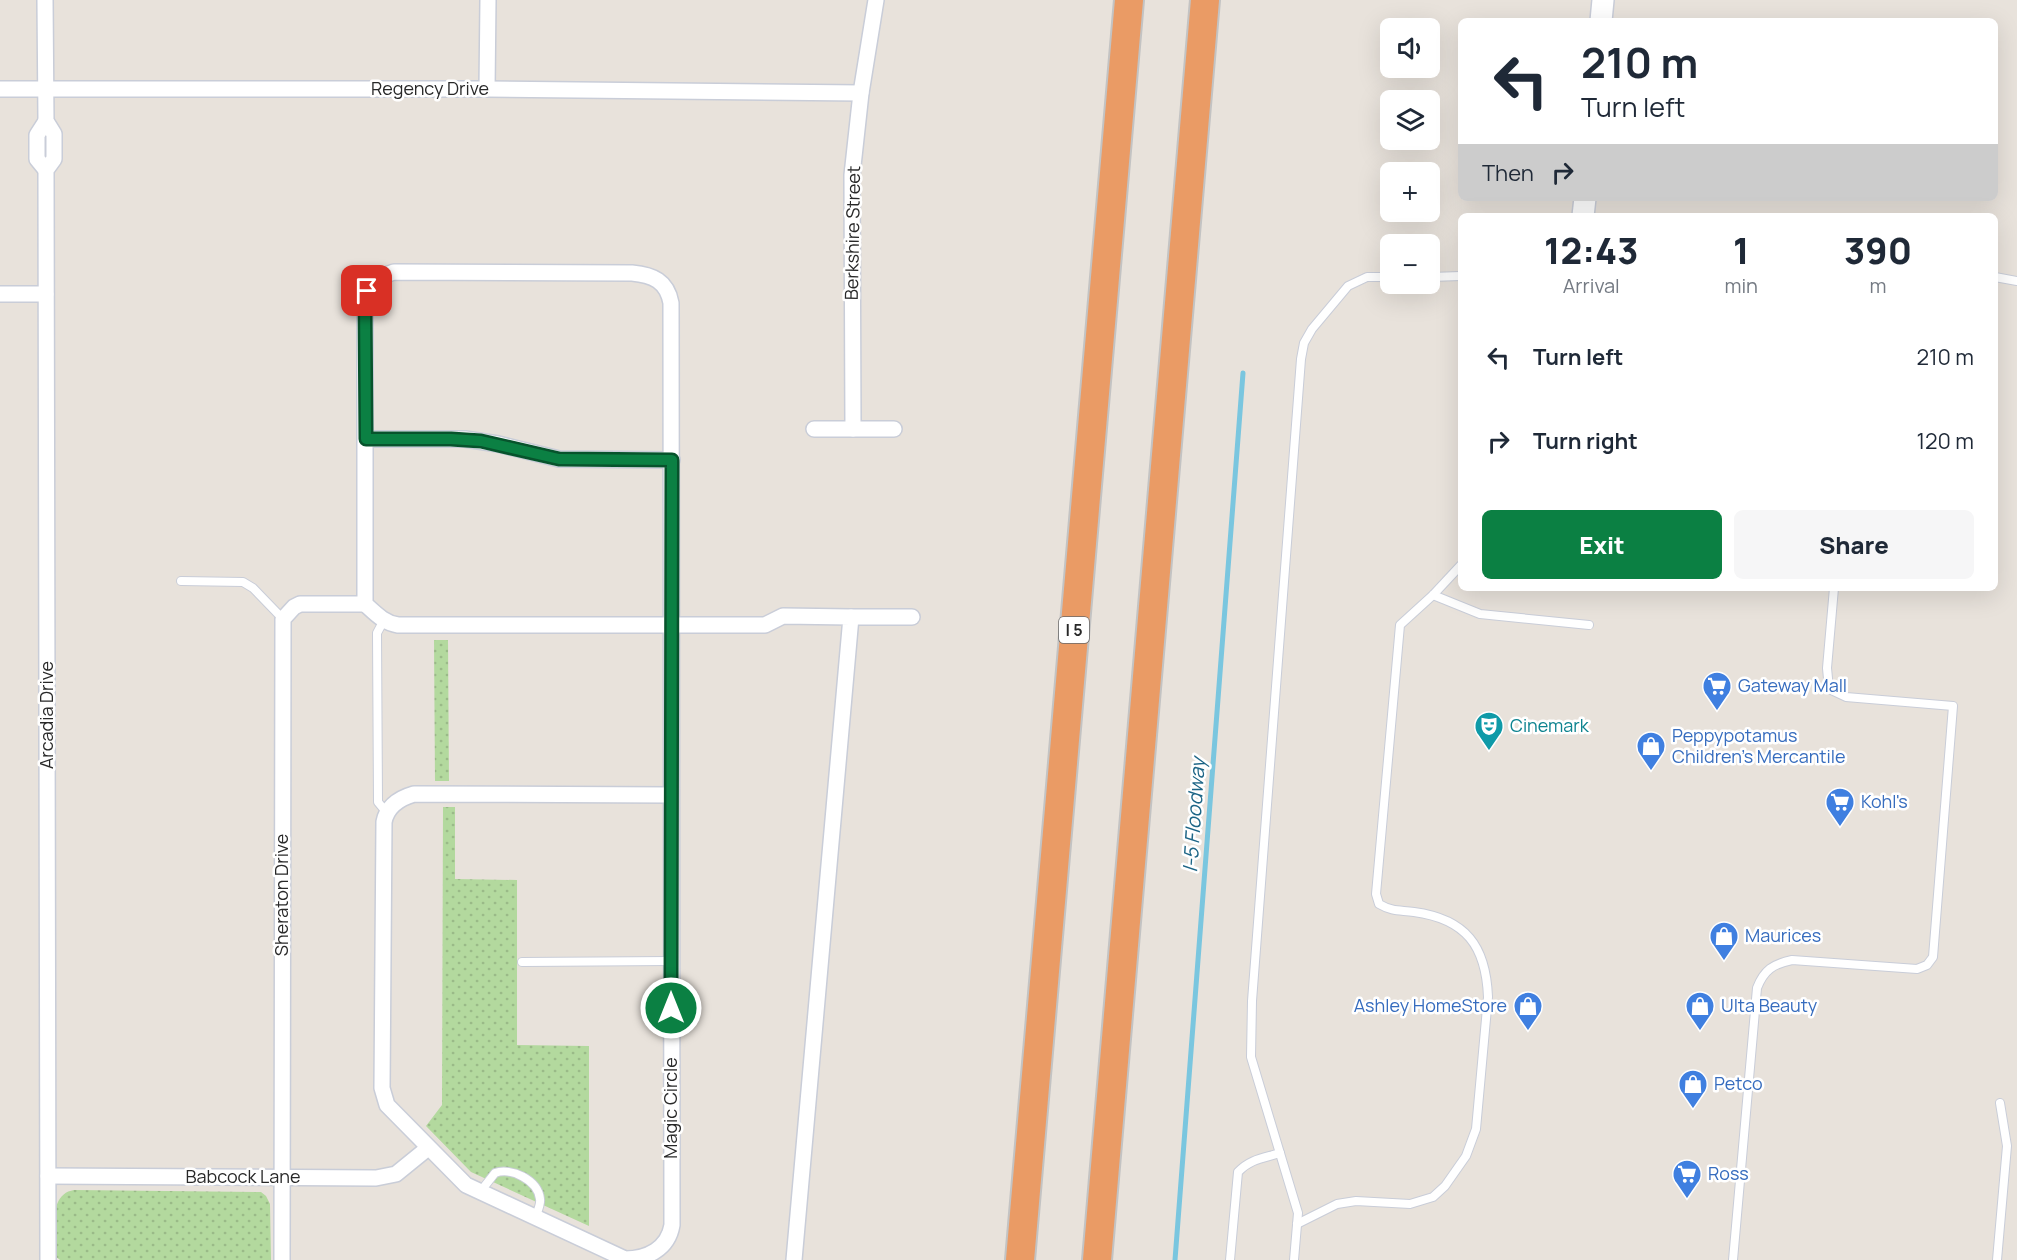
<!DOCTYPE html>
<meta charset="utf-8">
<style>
:root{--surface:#fff;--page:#f6f6f7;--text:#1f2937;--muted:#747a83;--accent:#0b8043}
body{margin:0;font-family:Manrope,sans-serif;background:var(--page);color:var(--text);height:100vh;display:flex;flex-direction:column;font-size:22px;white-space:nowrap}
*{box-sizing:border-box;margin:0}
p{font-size:20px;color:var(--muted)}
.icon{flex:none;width:33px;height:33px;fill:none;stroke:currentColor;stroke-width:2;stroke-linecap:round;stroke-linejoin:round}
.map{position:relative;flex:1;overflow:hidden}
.panel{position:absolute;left:1458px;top:213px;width:540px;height:378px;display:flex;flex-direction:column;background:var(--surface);border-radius:9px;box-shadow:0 6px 24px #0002}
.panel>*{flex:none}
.guide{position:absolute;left:1458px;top:18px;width:540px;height:183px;border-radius:9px;box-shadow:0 6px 24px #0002;background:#fff;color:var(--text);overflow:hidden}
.fabs{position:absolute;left:1380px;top:18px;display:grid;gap:12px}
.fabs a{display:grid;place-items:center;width:60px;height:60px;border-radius:9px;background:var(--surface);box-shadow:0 6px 24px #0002;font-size:30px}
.pin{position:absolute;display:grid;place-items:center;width:51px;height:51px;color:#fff;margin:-26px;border-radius:12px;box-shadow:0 3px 9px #0006}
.me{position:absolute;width:66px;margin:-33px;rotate:0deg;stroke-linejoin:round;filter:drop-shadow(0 0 4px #0008)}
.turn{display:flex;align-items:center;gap:21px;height:126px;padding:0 24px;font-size:27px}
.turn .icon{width:78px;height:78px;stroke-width:2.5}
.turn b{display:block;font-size:42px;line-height:51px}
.then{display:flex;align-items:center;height:57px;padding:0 24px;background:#0003;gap:12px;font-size:22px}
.eta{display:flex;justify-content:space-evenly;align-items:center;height:102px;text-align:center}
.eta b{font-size:36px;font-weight:800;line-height:42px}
.primary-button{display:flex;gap:12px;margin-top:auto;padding:12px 24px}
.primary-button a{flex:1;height:69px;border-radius:9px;background:var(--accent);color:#fff;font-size:24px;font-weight:800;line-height:69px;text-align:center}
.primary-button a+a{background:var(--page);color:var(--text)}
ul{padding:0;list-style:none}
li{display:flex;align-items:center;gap:18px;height:84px;padding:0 24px}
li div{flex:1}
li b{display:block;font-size:22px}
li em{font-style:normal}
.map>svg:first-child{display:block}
.green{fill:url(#green-dots)}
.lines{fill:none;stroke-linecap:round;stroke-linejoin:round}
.stream{stroke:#7ac6df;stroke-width:5}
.lane-casing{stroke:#c9cdd8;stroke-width:10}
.street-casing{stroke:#c9cdd8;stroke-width:18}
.secondary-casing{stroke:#c9cdd8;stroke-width:24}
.highway-casing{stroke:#c3c3c3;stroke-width:32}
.lane{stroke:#fff;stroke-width:8}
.street{stroke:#fff;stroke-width:15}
.secondary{stroke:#fff;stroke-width:21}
.highway{stroke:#ea9b65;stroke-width:28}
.route-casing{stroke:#07532c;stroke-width:15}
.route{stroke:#0b8043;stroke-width:10}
.labels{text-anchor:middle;stroke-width:5;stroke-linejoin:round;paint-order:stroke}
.shield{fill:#fff;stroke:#686868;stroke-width:1.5}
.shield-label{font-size:16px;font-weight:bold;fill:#282828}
.street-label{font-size:18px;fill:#282828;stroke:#fff}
.shop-label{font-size:18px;fill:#366cbe;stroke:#fff;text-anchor:start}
.culture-label{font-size:18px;fill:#0d838f;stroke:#fff;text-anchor:start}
.water-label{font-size:20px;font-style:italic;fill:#1d6586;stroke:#fff}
</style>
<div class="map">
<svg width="2017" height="1260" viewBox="0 0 2017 1260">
<defs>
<pattern id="green-dots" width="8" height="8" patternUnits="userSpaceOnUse" patternTransform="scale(1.5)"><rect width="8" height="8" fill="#b3d99e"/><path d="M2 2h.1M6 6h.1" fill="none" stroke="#9aba88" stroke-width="1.8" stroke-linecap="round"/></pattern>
</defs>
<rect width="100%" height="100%" fill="#e8e2db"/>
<g class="green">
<polygon points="434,640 448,640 449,781 435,781"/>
<polygon points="443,807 455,807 455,879 517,880 517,1045 589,1046 589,1226 471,1172 426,1126 442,1105"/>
<path d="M74 1190 261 1192 266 1196 270 1204 271 1260H60L55 1256C55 1235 47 1194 74 1190Z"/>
</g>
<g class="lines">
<polyline class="stream" points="1175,1260 1243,373"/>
<g class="lane-casing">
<g id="lane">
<polyline points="1430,277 1461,276"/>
<polyline points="1995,277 2017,281"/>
<polyline points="181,581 243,582 253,588 283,619"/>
<polyline points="1433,595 1480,614 1589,625"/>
<polyline points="384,620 377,633 378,802 387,813"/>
<polyline points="522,962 671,961"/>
<path d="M480 1192 495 1173C511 1167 538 1180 540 1199 541 1205 537 1212 535 1218"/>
<path d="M1297 1224 1337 1204 1356 1201 1410 1204 1433 1197 1445 1186 1466 1156 1476 1129 1488 997C1486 946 1466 919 1414 912 1399 910 1393 912 1379 904L1376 894 1400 625 1433 595 1461 565"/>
<path d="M1230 1260 1238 1172C1250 1159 1264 1158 1280 1153"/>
<polyline points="1294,1260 1298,1213 1251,1057 1252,1001 1301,359 1304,343 1312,329 1348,286 1367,277 1390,277"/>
<path d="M1733 1260 1757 988C1764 970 1773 964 1792 960L1917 969 1927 965 1933 957 1953 706 1846 697 1829 689 1827 668 1834 588"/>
<polyline points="1997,1260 2007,1146 2000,1103"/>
</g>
</g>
<g class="street-casing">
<g id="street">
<polyline points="45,0 46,121 54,134 54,159 46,170 48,1260"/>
<polyline points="0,89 487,89 861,93"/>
<polyline points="487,89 488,0"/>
<polyline points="46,121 37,135 37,159 46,170"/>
<polyline points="0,294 46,294"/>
<polyline points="814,429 853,429 852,175 861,93 876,0"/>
<polyline points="853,429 894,429"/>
<polyline points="366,439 465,439 498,444 559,459 672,460"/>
<polyline points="851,617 912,617"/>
<path d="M671 795 414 794C400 798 387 806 384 822L382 1088 387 1105 466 1185 625 1259C647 1259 668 1249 672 1225 672 917 672 610 671 303 667 281 653 275 632 273L394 272C378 277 369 283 365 300V604C375 613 384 623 398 625H765L783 616 851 617 794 1260"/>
<polyline points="48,1176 376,1178 396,1174 428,1148"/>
<polyline points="282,1260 283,619 294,607 300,604 365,604"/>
</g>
</g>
<g class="secondary-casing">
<g id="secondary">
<polyline points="1601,21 1603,0"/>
<polyline points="1583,216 1585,198"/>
</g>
</g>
<g class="highway-casing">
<g id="highway">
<polyline points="1020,1260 1129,0"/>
<polyline points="1097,1260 1205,0"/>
</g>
</g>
<use href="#lane" class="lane"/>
<use href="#street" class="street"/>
<use href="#secondary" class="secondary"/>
<use href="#highway" class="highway"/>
</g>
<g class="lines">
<g class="route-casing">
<polyline id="route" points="367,291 365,300 366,439 451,439 481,441 559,459 672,460 671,1008"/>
</g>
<use href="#route" class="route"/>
</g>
<defs>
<g id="supermarket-pin" transform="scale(1.5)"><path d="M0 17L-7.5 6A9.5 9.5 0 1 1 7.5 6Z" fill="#3f7fe0" stroke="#fff"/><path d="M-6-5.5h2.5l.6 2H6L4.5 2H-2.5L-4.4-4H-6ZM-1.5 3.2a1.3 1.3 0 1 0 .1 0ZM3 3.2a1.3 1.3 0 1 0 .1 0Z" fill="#fff"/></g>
<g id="theatre-pin" transform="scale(1.5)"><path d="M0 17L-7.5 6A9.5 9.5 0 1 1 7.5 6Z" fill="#0f9aa8" stroke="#fff"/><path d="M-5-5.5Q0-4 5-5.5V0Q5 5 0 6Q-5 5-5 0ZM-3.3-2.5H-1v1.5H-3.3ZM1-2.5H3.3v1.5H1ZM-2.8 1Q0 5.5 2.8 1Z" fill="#fff"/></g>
<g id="shop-pin" transform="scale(1.5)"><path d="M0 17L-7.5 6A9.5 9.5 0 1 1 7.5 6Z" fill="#3f7fe0" stroke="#fff"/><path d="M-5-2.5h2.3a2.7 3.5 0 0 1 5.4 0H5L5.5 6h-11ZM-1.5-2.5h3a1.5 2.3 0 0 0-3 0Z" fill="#fff"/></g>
</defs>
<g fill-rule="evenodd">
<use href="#supermarket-pin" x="1717" y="686"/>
<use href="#theatre-pin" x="1489" y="726"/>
<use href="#shop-pin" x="1651" y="746"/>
<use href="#supermarket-pin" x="1840" y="802"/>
<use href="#shop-pin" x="1724" y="936"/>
<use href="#shop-pin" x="1528" y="1006"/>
<use href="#shop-pin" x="1700" y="1006"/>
<use href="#shop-pin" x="1693" y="1084"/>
<use href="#supermarket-pin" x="1687" y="1174"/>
</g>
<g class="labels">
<rect class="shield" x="1059" y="617" width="30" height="26" rx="4.5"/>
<g class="shield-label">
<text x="1074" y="636">I 5</text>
</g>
<g class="street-label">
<text x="430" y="95">Regency Drive</text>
<text transform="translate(853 233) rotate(-89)" y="6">Berkshire Street</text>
<text transform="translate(47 715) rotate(-90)" y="6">Arcadia Drive</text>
<text transform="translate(282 895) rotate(-90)" y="6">Sheraton Drive</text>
<text transform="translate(671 1108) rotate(-90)" y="6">Magic Circle</text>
<text x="243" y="1183">Babcock Lane</text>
</g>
<g class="shop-label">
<text x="1738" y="692">Gateway Mall</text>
<text x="1672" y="742">Peppypotamus<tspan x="1672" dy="21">Children's Mercantile</tspan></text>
<text x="1861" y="808">Kohl's</text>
<text x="1745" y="942">Maurices</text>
<text x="1507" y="1012" text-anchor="end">Ashley HomeStore</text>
<text x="1721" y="1012">Ulta Beauty</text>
<text x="1714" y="1090">Petco</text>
<text x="1708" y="1180">Ross</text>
</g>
<g class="culture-label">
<text x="1510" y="732">Cinemark</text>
</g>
<g class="water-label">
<text transform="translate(1194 815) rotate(-86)" y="7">I-5 Floodway</text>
</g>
</g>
</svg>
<div class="fabs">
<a><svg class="icon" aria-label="sound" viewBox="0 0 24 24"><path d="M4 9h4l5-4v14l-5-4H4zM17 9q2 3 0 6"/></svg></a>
<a><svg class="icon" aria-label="layers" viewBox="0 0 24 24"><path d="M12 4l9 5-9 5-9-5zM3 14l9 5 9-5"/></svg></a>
<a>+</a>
<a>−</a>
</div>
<div class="pin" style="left:367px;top:291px;background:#d93025"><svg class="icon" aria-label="arrive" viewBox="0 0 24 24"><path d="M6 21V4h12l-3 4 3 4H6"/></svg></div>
<svg class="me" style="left:671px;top:1008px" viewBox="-20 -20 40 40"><circle r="17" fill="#0b8043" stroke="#fff" stroke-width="3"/><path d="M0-11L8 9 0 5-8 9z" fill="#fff"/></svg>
<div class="guide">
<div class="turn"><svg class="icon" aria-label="left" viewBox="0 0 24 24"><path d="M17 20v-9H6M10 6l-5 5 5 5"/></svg><div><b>210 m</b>Turn left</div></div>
<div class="then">Then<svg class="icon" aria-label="right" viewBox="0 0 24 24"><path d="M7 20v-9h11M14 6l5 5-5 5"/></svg></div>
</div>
<section class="panel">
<div class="eta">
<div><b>12:43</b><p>Arrival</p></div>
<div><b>1</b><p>min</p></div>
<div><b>390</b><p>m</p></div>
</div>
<ul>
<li><svg class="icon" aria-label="left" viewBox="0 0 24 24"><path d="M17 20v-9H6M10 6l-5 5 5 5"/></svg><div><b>Turn left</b></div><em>210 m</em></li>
<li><svg class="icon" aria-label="right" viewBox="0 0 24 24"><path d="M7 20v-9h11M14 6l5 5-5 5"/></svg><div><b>Turn right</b></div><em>120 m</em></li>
</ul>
<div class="primary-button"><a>Exit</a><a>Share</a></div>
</section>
</div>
